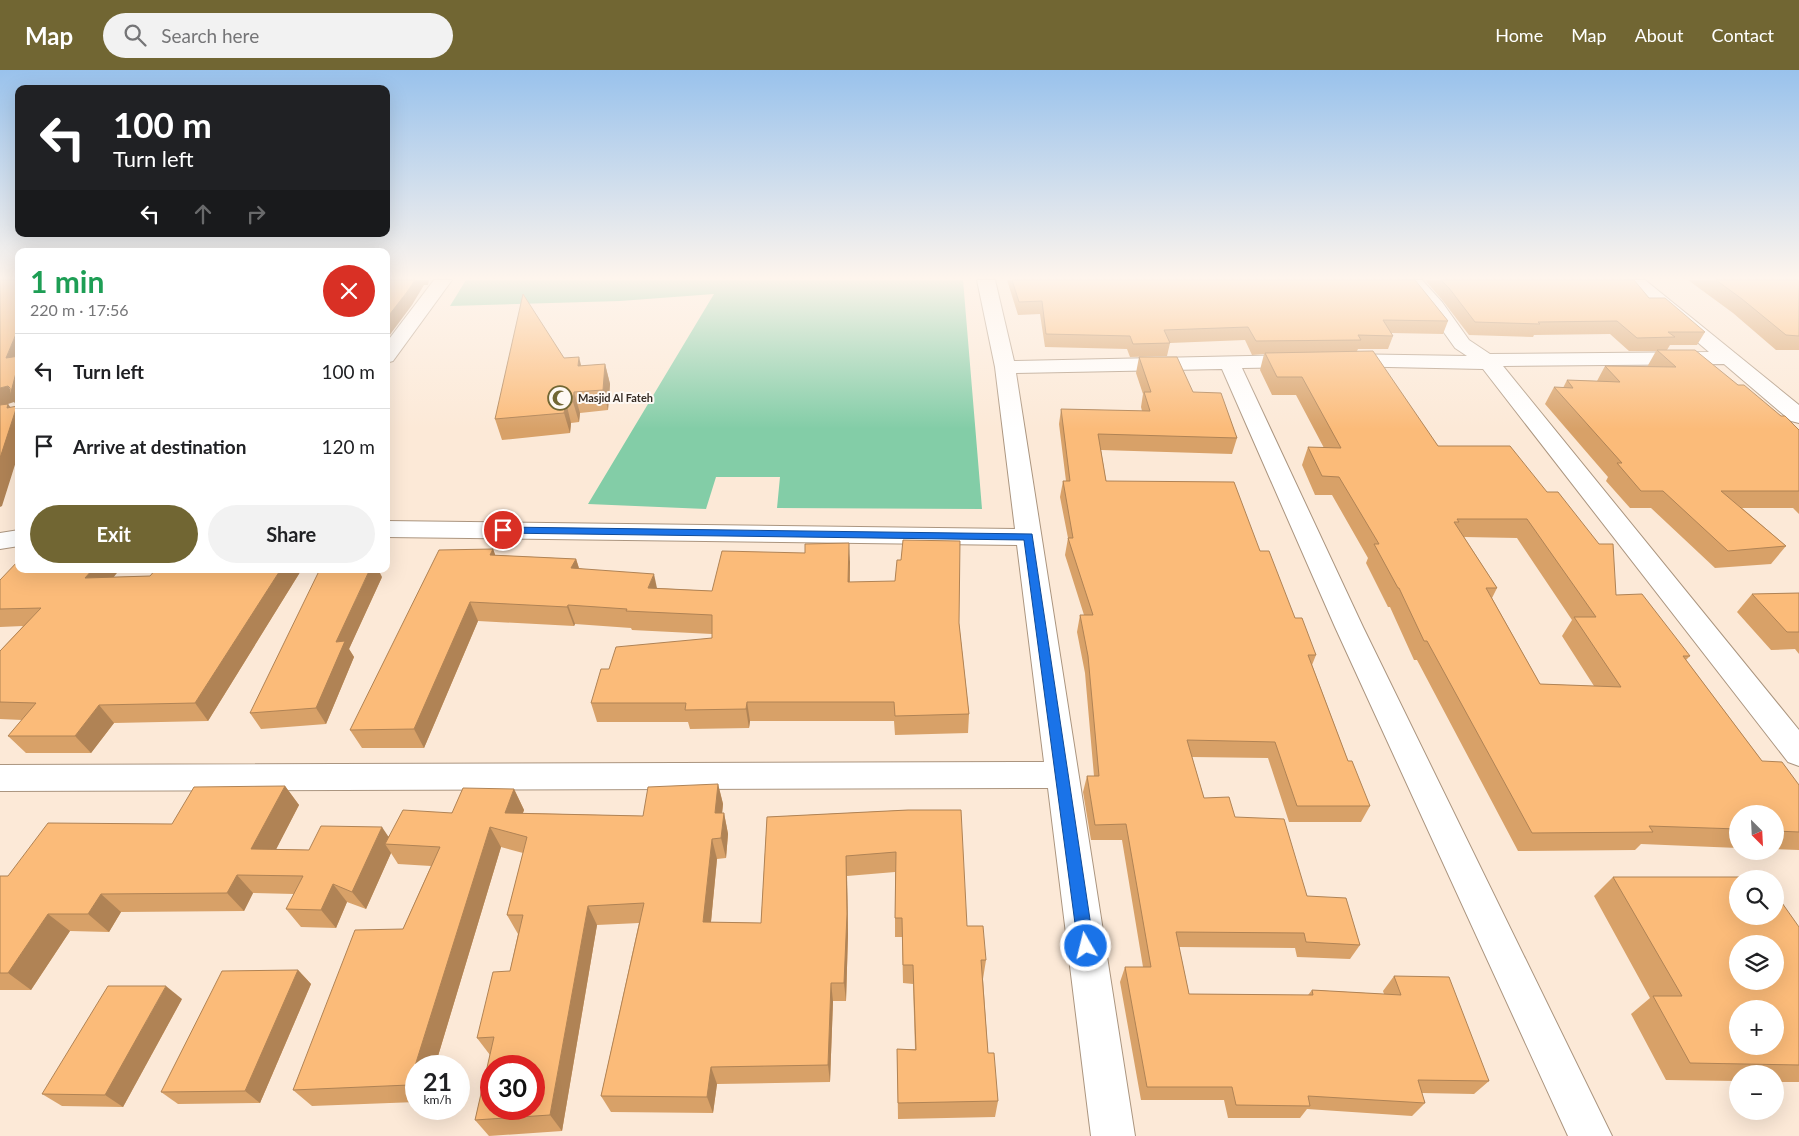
<!DOCTYPE html>
<meta charset="utf-8">
<style>
:root{--surface:#fff;--page:#f2f2f2;--text:#202124;--muted:#757577;--line:#e0e0e0;--accent:#716633}
body{margin:0;font-family:Lato,sans-serif;background:var(--page);color:var(--text);height:100vh;display:flex;flex-direction:column;font-size:19px;white-space:nowrap}
*{box-sizing:border-box;margin:0}
p{font-size:16px;color:var(--muted)}
.icon{flex:none;width:28px;height:28px;fill:none;stroke:currentColor;stroke-width:2;stroke-linecap:round;stroke-linejoin:round}
.map{position:relative;flex:1;overflow:hidden}
.panel{position:absolute;left:15px;top:178px;width:375px;height:325px;display:flex;flex-direction:column;background:var(--surface);border-radius:10px;box-shadow:0 5px 20px #0002}
.panel>*{flex:none}
.guide{position:absolute;left:15px;top:15px;width:375px;height:152px;border-radius:10px;box-shadow:0 5px 20px #0002;background:#202124;color:#fff;overflow:hidden}
.needle{width:32px;rotate:156deg}
.fabs{position:absolute;left:1729px;top:735px;display:grid;gap:10px}
.fabs a{display:grid;place-items:center;width:55px;height:55px;border-radius:50%;background:var(--surface);box-shadow:0 5px 20px #0002;font-size:25px}
.speed{position:absolute;left:405px;top:985px;display:flex;gap:10px;font-size:25px;font-weight:700;text-align:center}
.speed>*{display:grid;place-content:center;width:65px;height:65px;border-radius:50%;background:var(--surface);box-shadow:0 5px 20px #0002;line-height:1}
.speed small{font-size:12px;font-weight:400}
.speed .limit{border:8px solid #d22;background:#fff;color:#111}
.pin{position:absolute;display:grid;place-items:center;width:42px;height:42px;color:#fff;margin:-21px;border:2px solid #fff;border-radius:50%;box-shadow:0 1px 5px #0007}
.me{position:absolute;width:55px;margin:-28px;rotate:352deg;stroke-linejoin:round;filter:drop-shadow(0 0 4px #0008)}
.turn{display:flex;align-items:center;gap:18px;height:105px;padding:0 15px;font-size:22px}
.turn .icon{width:65px;height:65px;stroke-width:2.5}
.turn b{display:block;font-size:35px;line-height:42px}
.lanes{display:flex;align-items:center;height:48px;padding:0 15px;background:#0003;justify-content:center;gap:25px;direction:ltr}
.lanes .off{opacity:.35}
.round{display:grid;place-items:center;flex:none;width:52px;height:52px;border-radius:26px;background:var(--page)}
.head{display:flex;align-items:center;justify-content:space-between;height:85px;padding:0 15px}
h1{font-size:30px;font-weight:700;line-height:38px;color:#1e9e55}
.primary-button{display:flex;gap:10px;margin-top:auto;padding:10px 15px}
.primary-button a{flex:1;height:58px;border-radius:30px;background:var(--accent);color:#fff;font-size:20px;font-weight:700;line-height:58px;text-align:center}
.primary-button a+a{background:var(--page);color:var(--text)}
ul{padding:0;list-style:none}
li{display:flex;align-items:center;gap:15px;height:75px;padding:0 15px;border-top:1px solid var(--line)}
li div{flex:1}
li b{display:block;font-size:19px}
li em{font-style:normal}
header{display:flex;align-items:center;gap:30px;box-sizing:border-box;height:70px;padding:0 25px;background:var(--accent);color:#fff}
header strong{font-size:24px}
nav{display:flex;gap:28px;margin-inline-start:auto;font-size:18px}
.search{width:350px;height:45px;background:var(--page);display:flex;align-items:center;gap:12px;box-sizing:border-box;padding:0 18px;border-radius:28px;color:var(--muted);font-size:19px}
.map>svg:first-child{display:block}
.green{fill:#83cda7}
.lines{fill:none;stroke-linecap:round;stroke-linejoin:round}
.minor-casing{stroke:#ab957f;stroke-width:2}
.minor{fill:#fff;fill-rule:evenodd}
.wall{fill:#d8a168;fill-rule:evenodd}
.shaded-wall{fill:#b08355;fill-rule:evenodd}
.building{fill:#fbbb79;stroke:#b08355;fill-rule:evenodd}
.route{fill:#1a73e8;stroke:#114b97}
.labels{text-anchor:middle;stroke-width:4;stroke-linejoin:round;paint-order:stroke}
.far-poi-label{font-size:11px;font-weight:bold;fill:#372d25;stroke:#fef9f4;text-anchor:start}
</style>
<header>
<strong>Map</strong>
<div class="search"><svg class="icon" aria-label="search" viewBox="0 0 24 24"><circle cx="10" cy="10" r="6"/><path d="M15 15l6 6"/></svg>Search here</div>
<nav><a>Home</a><a>Map</a><a>About</a><a>Contact</a></nav>
</header>
<div class="map">
<svg width="1799" height="1066" viewBox="0 0 1799 1066">
<rect width="100%" height="100%" fill="#fce9d7"/>
<polygon class="green" points="466,210 963,210 982,439 777,438 780,407 716,407 706,439 588,434 714,224 620,231 450,236"/>
<g class="lines">
<g class="minor-casing">
<g id="minor">
<polygon points="434,210 452,210 393,291 386,293 386,273"/>
<polygon points="977,210 995,210 1014,291 1301,285 1308,287 1311,291 1308,295 1301,297 1242,298 1363,557 1612,1066 1568,1066 1335,557 1222,299 1016,303 1135,1066 1091,1066 1048,718 0,721 0,695 1044,692 1017,475 386,467 386,451 1015,459 995,297"/>
<polygon points="1403,210 1422,210 1442,232 1469,270 1490,284 1709,282 1625,210 1645,210 1799,335 1799,353 1791,351 1724,294 1503,296 1799,660 1799,696 1788,692 1483,299 1341,296 1334,294 1331,290 1334,286 1341,284 1467,286 1455,278 1428,240"/>
<polygon points="19,460 19,476 0,479 0,463"/>
</g>
</g>
<use href="#minor" class="minor"/>
</g>
<g class="wall">
<path d="M1007 210H1415L1448 251 1443 264 1391 263 1393 266 1388 279H1358L1357 281 1438 376H1510L1616 525 1690 586 1686 590 1762 691 1799 715V780L1775 779V744H1738V778L1641 774 1635 780 1518 781 1417 590H1414L1390 537H1388L1366 493 1368 488 1332 425H1315L1302 395 1308 377 1324 378 1296 325H1272L1260 300 1264 284 1252 285 1245 270 1170 273 1167 286 1130 287 1127 279 1045 277 1040 244 1018 245ZM1464 467 1517 468 1572 550 1562 566 1594 616 1540 614 1492 528 1497 518Z"/>
<polygon points="1425,210 1634,210 1649,228 1705,262 1697,275 1670,275 1667,280 1738,315 1781,346 1799,360 1799,444 1793,438 1742,438 1786,476 1771,494 1715,498 1651,438 1630,438 1606,411 1608,407 1545,334 1554,317 1563,318 1567,310 1597,311 1605,296 1647,297 1656,281 1629,281 1610,264 1534,265 1533,267 1469,265 1443,231"/>
<polygon points="1688,210 1799,210 1799,280 1776,280 1733,243"/>
<polygon points="1139,287 1193,322 1237,368 1232,384 1101,380 1106,411 1260,481 1295,548 1316,585 1312,595 1348,691 1370,736 1361,752 1289,752 1268,688 1192,687 1204,728 1235,747 1307,826 1360,875 1350,889 1297,887 1295,878 1179,877 1189,924 1308,925 1312,920 1384,924 1383,921 1394,906 1489,1011 1474,1024 1422,1023 1425,1033 1412,1046 1307,1039 1300,1048 1228,1048 1224,1030 1141,1030 1120,912 1125,897 1143,897 1122,770 1091,770 1083,722 1087,706 1094,706 1085,603 1077,562 1080,545 1084,545 1065,485 1068,468 1060,427 1063,411 1066,411 1059,354 1061,339 1142,341 1141,337 1143,324 1136,303"/>
<polygon points="564,288 581,296 605,294 610,314 608,340 580,343 579,352 571,353 570,363 502,370 495,349"/>
<polygon points="493,479 495,485 576,489 579,498 657,518 712,521 850,492 850,512 959,553 969,644 968,663 895,665 894,651 750,651 749,658 690,659 688,652 597,652 591,633 609,599 712,568 712,564 632,560 631,558 575,554 574,556 478,551 424,678 362,678 350,660"/>
<polygon points="19,499 120,499 113,507 150,506 156,499 302,499 208,651 114,653 91,683 26,683 8,666 22,650 0,649 0,581 23,556 0,557 0,510"/>
<polygon points="382,507 349,579 354,587 326,654 261,659 250,643"/>
<polygon points="1799,523 1799,584 1795,579 1771,580 1737,542 1752,524"/>
<polygon points="718,714 723,734 722,743 724,743 728,764 726,788 717,789 711,852 761,853 767,747 908,740 967,856 986,890 983,909 988,983 998,1031 995,1047 898,1049 897,979 915,979 913,914 903,913 902,867 895,867 895,802 847,806 848,864 846,931 833,931 830,1012 717,1014 713,1043 611,1042 601,1026 639,853 597,855 562,1061 489,1066 475,1050 490,985 477,968 510,901 518,864 507,845 523,783 501,777 435,996 416,996 416,1032 312,1036 293,1020 403,859 431,796 398,794 391,783 366,839 347,832 336,858 301,857 286,839 294,824 253,823 244,841 121,842 109,862 70,861 31,920 0,920 0,806 8,806 172,754 285,716 299,735 276,779 309,780 389,766 514,719 524,740 523,743 643,746"/>
<polygon points="1613,807 1799,857 1799,1012 1775,1012 1775,1004 1738,1004 1738,1011 1666,1010 1631,944 1650,928 1594,826"/>
<polygon points="298,900 311,914 260,1033 178,1034 161,1022"/>
<polygon points="182,929 123,1037 62,1036 42,1024"/>
</g>
<g class="shaded-wall">
<polygon points="415,210 429,210 428,215 424,215 412,235 386,270 386,249"/>
<path d="M19 257V382L2 436 0 437V318L8 316 11 321 6 288ZM14 332 17 336 15 343 8 334Z"/>
<polygon points="579,287 584,307 578,296"/>
<polygon points="605,294 610,314 608,340 603,320"/>
<polygon points="574,322 580,343 579,352 573,332"/>
<polygon points="566,332 571,353 570,363 564,343"/>
<polygon points="849,473 850,492 849,531 848,512"/>
<polygon points="493,479 500,498 490,485"/>
<polygon points="576,489 582,508 571,498"/>
<polygon points="93,499 120,499 99,526 85,508"/>
<polygon points="281,499 302,499 208,651 195,633"/>
<polygon points="370,499 378,499 382,507 349,579 354,587 326,654 316,638 336,572"/>
<polygon points="654,504 658,523 648,518"/>
<polygon points="470,532 478,551 424,678 414,659"/>
<polygon points="568,535 575,554 574,556 567,537"/>
<polygon points="747,632 750,651 749,658 746,639"/>
<polygon points="99,635 114,653 91,683 75,666"/>
<polygon points="718,714 723,734 720,764 715,743"/>
<polygon points="285,716 299,735 267,797 251,779"/>
<polygon points="514,719 524,740 515,763 505,743"/>
<polygon points="724,743 728,764 726,788 721,768"/>
<polygon points="382,757 394,775 385,774 391,783 366,839 352,822"/>
<polygon points="490,757 501,777 435,996 416,996 416,1023 409,1015"/>
<polygon points="712,769 717,789 709,872 703,852"/>
<polygon points="846,786 847,806 848,864 846,931 844,913"/>
<polygon points="237,805 253,823 244,841 227,823"/>
<polygon points="333,814 347,832 336,858 321,840"/>
<polygon points="101,824 121,842 109,862 88,844"/>
<polygon points="588,836 597,855 562,1061 550,1045"/>
<polygon points="48,844 70,861 31,920 8,903"/>
<polygon points="298,900 311,914 260,1033 245,1021"/>
<polygon points="831,913 833,931 830,1012 828,995"/>
<polygon points="166,916 182,929 123,1037 105,1025"/>
<polygon points="711,997 717,1014 713,1043 707,1027"/>
</g>
<g class="building">
<polygon points="0,210 19,210 19,257 6,288 19,286 19,291 10,326 10,318 8,316 0,318"/>
<polygon points="386,210 415,210 407,222 386,249"/>
<polygon points="1012,210 1415,210 1448,251 1383,250 1393,266 1358,265 1361,270 1256,271 1248,257 1164,260 1170,273 1133,274 1130,266 1046,264 1042,231 1019,232"/>
<polygon points="1441,210 1634,210 1649,228 1665,228 1705,262 1668,262 1675,267 1637,268 1617,251 1538,252 1540,254 1475,252 1449,218"/>
<polygon points="1716,210 1799,210 1799,266 1786,265 1742,229"/>
<polygon points="523,224 564,288 579,287 578,296 605,294 603,320 574,322 573,332 566,332 564,343 495,349"/>
<polygon points="1657,280 1695,280 1738,315 1744,315 1781,346 1785,346 1799,360 1799,421 1721,421 1786,476 1728,481 1663,421 1641,421 1617,393 1622,393 1554,317 1573,318 1567,310 1620,312 1605,296 1676,297"/>
<path d="M1373 281 1438 376H1510L1547 422H1558L1599 474H1613L1616 525 1642 524 1690 586H1683L1762 691 1782 692 1799 715V762L1775 761V744H1738V759L1649 756 1653 762 1532 763 1427 571H1424L1399 518H1398L1374 474H1379L1339 407 1322 406 1308 377 1341 378 1302 307H1277L1265 283ZM1457 449H1527L1596 547H1574L1621 617 1540 614 1486 518H1497L1454 452H1459Z"/>
<polygon points="1139,287 1177,287 1193,322 1221,323 1237,368 1098,364 1106,411 1234,412 1260,481 1269,481 1295,548 1302,548 1316,585 1308,585 1348,691 1352,691 1370,736 1297,736 1275,672 1187,670 1204,728 1229,727 1235,747 1284,749 1307,826 1346,828 1360,875 1306,872 1304,863 1176,862 1189,924 1313,925 1312,920 1401,925 1394,906 1449,907 1489,1011 1418,1010 1425,1033 1308,1026 1310,1036 1236,1035 1232,1017 1147,1017 1125,897 1151,897 1126,754 1095,755 1087,706 1099,706 1088,586 1080,545 1093,545 1068,468 1073,468 1063,411 1070,411 1061,339 1150,341 1144,322 1151,322"/>
<polygon points="8,334 7,338 17,336 0,388 0,335"/>
<polygon points="903,470 960,471 959,553 969,644 895,646 894,632 747,632 746,639 685,640 686,633 591,633 601,599 609,599 616,577 712,568 712,545 626,541 627,539 568,535 567,537 470,532 414,659 350,660 439,480 493,479 490,485 576,489 571,498 654,504 648,518 712,521 722,481 805,483 805,474 849,473 848,512 895,511 897,490 901,490"/>
<polygon points="19,490 19,499 93,499 85,508 150,506 156,499 281,499 195,633 99,635 75,666 8,666 36,633 0,632 0,581 41,538 0,539 0,510"/>
<polygon points="320,499 370,499 336,572 345,571 316,638 250,643"/>
<polygon points="1799,523 1799,562 1787,562 1752,524"/>
<path d="M718 714 715 743H724L721 768 712 769 703 852 761 853 767 747 908 740H961L967 856H983L986 890H981L988 983H994L998 1031 898 1033 897 979 916 980 913 895H903L902 848H895L896 782 846 786 847 844 844 913H831L828 995 711 997 707 1027 601 1026 644 833 588 836 550 1045 475 1050 494 967 477 968 493 902 510 901 523 845H507L527 767 490 757 409 1015 293 1020 355 860 403 859 440 777 385 774 403 740 452 743 463 718 514 719 505 743 643 746 648 717ZM491 996H534V1039H491Z"/>
<polygon points="285,716 251,779 309,780 321,756 382,757 352,822 333,814 321,840 286,839 303,806 237,805 227,823 101,824 88,844 48,844 8,903 0,903 0,806 8,806 48,753 172,754 194,717"/>
<path d="M1613 807H1764L1765 809H1738V846H1775V823L1799 857V995L1690 993 1653 926H1682ZM1738 874H1775V911H1738ZM1738 939H1775V976H1738Z"/>
<polygon points="298,900 245,1021 161,1022 222,901"/>
<polygon points="108,916 166,916 105,1025 42,1024"/>
</g>
<linearGradient id="sky" x2="0" y2="1"><stop stop-color="#99c2ec"/><stop offset="0.58" stop-color="#fef5ed"/><stop offset="1" stop-color="#fef5ed" stop-opacity="0"/></linearGradient>
<rect width="1799" height="359" fill="url(#sky)"/>
<polygon class="route" points="503,457 1032,464 1094,876 1092,881 1086,883 1081,881 1078,876 1024,470 499,463 498,460"/>
<defs>
<g id="mosque-ring" transform="scale(1.25)"><circle r="9.5" fill="#fef9f4" stroke="#716633" stroke-width="1.5"/><path d="M3.5-4.9A6 6 0 1 0 3.5 4.9A5 5 0 1 1 3.5-4.9Z" fill="#716633"/></g>
</defs>
<g fill-rule="evenodd">
<use href="#mosque-ring" x="560" y="328"/>
</g>
<g class="labels">
<g class="far-poi-label">
<text x="578" y="332">Masjid Al Fateh</text>
</g>
</g>
</svg>
<div class="fabs">
<a><svg class="needle" viewBox="-14 -14 28 28"><path d="M0-13l5 13h-10z" fill="#e53935"/><path d="M0 13l5-13h-10z" fill="#757577"/></svg></a>
<a><svg class="icon" aria-label="search" viewBox="0 0 24 24"><circle cx="10" cy="10" r="6"/><path d="M15 15l6 6"/></svg></a>
<a><svg class="icon" aria-label="layers" viewBox="0 0 24 24"><path d="M12 4l9 5-9 5-9-5zM3 14l9 5 9-5"/></svg></a>
<a>+</a>
<a>−</a>
</div>
<div class="speed"><div>21<small>km/h</small></div><div class="limit">30</div></div>
<div class="pin" style="left:503px;top:460px;background:#d93025"><svg class="icon" aria-label="arrive" viewBox="0 0 24 24"><path d="M6 21V4h12l-3 4 3 4H6"/></svg></div>
<svg class="me" style="left:1086px;top:876px" viewBox="-20 -20 40 40"><circle r="17" fill="#1a73e8" stroke="#fff" stroke-width="3"/><path d="M0-11L8 9 0 5-8 9z" fill="#fff"/></svg>
<div class="guide">
<div class="turn"><svg class="icon" aria-label="left" viewBox="0 0 24 24"><path d="M17 20v-9H6M10 6l-5 5 5 5"/></svg><div><b>100 m</b>Turn left</div></div>
<div class="lanes"><svg class="icon" aria-label="left" viewBox="0 0 24 24"><path d="M17 20v-9H6M10 6l-5 5 5 5"/></svg><svg class="icon off" aria-label="ahead" viewBox="0 0 24 24"><path d="M12 20V5M6 11l6-6 6 6"/></svg><svg class="icon off" aria-label="right" viewBox="0 0 24 24"><path d="M7 20v-9h11M14 6l5 5-5 5"/></svg></div>
</div>
<section class="panel">
<div class="head"><div><h1>1 min</h1><p>220 m · 17:56</p></div><a class="round" style="background:#d93025;color:#fff"><svg class="icon" aria-label="close" viewBox="0 0 24 24"><path d="M6 6l12 12M18 6L6 18"/></svg></a></div>
<ul>
<li><svg class="icon" aria-label="left" viewBox="0 0 24 24"><path d="M17 20v-9H6M10 6l-5 5 5 5"/></svg><div><b>Turn left</b></div><em>100 m</em></li>
<li><svg class="icon" aria-label="arrive" viewBox="0 0 24 24"><path d="M6 21V4h12l-3 4 3 4H6"/></svg><div><b>Arrive at destination</b></div><em>120 m</em></li>
</ul>
<div class="primary-button"><a>Exit</a><a>Share</a></div>
</section>
</div>
